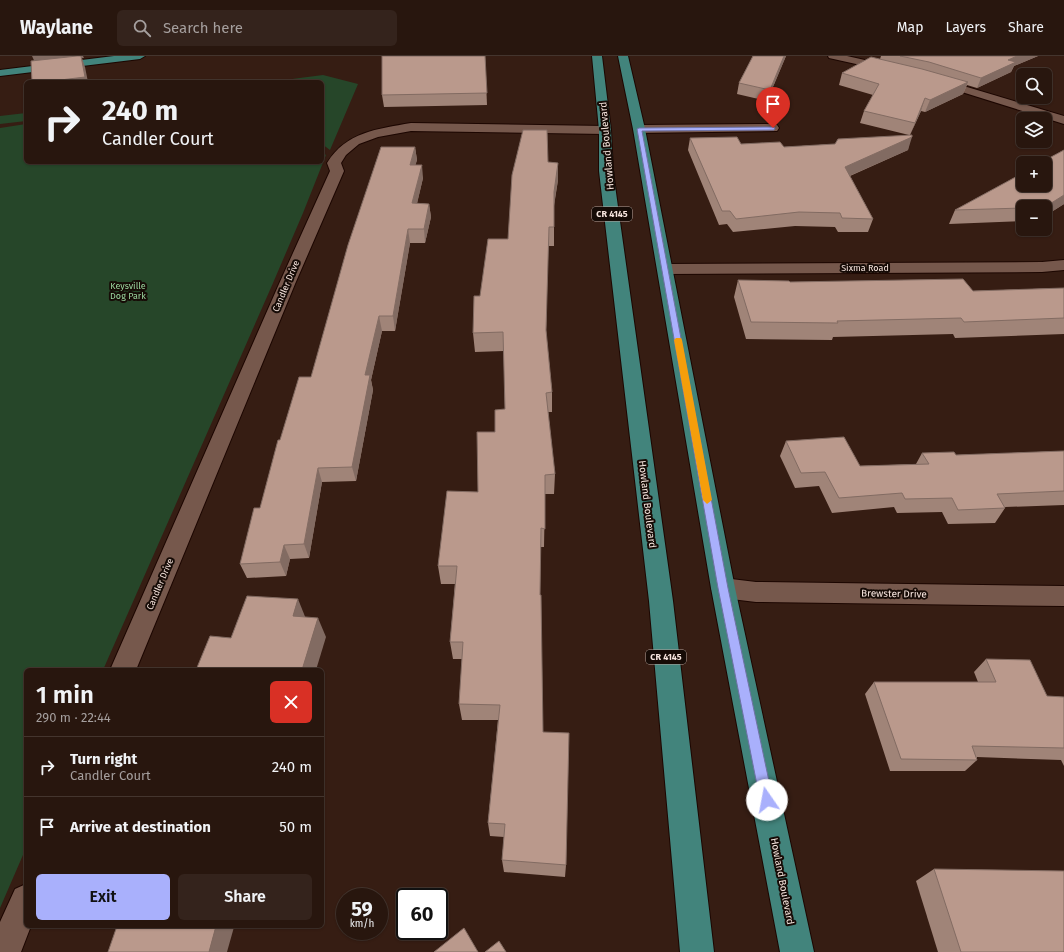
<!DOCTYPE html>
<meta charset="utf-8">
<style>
:root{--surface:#28160e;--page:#34231c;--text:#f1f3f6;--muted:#a59f9e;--line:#44352e;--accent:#a9b0fc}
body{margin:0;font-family:"Fira Sans",sans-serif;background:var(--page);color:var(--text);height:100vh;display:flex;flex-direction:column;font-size:15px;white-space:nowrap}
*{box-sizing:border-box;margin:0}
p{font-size:13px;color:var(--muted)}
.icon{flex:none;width:22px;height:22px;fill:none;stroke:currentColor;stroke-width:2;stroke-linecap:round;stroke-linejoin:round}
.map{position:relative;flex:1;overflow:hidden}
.details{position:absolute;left:24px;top:612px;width:300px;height:260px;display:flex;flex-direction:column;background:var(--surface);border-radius:6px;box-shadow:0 1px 3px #0004,0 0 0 1px var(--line)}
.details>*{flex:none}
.guide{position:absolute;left:24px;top:24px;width:300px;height:84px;border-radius:6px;box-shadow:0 1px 3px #0004,0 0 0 1px var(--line);background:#28160e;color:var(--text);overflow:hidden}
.tools{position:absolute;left:1016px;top:12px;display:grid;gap:8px}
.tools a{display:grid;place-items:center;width:36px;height:36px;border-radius:6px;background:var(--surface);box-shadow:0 1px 3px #0004,0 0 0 1px var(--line);font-size:20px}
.speed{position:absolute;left:336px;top:832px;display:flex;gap:8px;font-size:20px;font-weight:700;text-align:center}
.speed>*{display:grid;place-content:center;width:52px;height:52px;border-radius:50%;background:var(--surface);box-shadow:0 1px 3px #0004,0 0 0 1px var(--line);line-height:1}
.speed small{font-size:10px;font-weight:400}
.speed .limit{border:2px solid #111;border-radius:6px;background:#fff;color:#111}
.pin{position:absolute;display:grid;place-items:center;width:34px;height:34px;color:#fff;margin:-41px -17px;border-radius:50% 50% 50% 0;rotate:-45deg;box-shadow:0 0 4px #0007}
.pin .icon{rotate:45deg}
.me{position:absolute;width:44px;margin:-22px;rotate:348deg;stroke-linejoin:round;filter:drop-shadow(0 0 3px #0008)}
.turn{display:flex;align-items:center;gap:14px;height:84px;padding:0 12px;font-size:18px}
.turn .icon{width:52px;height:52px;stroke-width:2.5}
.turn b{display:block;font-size:28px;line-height:34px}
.round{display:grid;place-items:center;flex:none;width:42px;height:42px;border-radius:6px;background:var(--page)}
.head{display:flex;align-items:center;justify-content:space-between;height:68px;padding:0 12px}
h1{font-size:24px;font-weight:600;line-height:30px}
.cta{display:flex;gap:8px;margin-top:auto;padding:8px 12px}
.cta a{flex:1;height:46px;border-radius:6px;background:var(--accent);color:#111;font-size:16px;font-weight:600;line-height:46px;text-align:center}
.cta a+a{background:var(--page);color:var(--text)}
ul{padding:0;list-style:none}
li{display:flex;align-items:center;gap:12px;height:60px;padding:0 12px;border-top:1px solid var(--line)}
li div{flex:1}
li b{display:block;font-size:15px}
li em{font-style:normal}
header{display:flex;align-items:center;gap:24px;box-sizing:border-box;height:56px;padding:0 20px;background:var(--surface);border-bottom:1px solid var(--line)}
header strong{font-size:19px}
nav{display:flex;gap:22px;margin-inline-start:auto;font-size:14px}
.search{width:280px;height:36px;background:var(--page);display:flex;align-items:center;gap:10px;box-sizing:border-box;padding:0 14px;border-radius:6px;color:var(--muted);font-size:15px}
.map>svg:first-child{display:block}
.green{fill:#264629}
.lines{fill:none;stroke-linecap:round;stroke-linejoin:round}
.minor-casing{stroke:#1c0601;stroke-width:2}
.major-casing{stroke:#1c0601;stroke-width:2}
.minor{fill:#76584c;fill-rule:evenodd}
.major{fill:#42847c;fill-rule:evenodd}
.wall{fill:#a08478}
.shaded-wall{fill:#826b62}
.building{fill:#ba998c;stroke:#826b62}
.route{fill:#a9b0fc;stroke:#6e72a4}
.slow{fill:#f59e0b}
.labels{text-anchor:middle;stroke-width:4;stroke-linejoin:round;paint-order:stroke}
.shield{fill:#160b06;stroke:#b4a49e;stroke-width:1}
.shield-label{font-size:9px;font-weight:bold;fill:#f8e6df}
.far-street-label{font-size:9px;fill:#f8e6df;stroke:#160b06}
.far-park-label{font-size:9px;fill:#99d49d;stroke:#160b06}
.street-label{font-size:10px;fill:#f8e6df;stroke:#160b06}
</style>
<header>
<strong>Waylane</strong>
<div class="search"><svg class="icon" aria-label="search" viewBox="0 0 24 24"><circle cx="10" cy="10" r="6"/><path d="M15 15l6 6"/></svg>Search here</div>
<nav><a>Map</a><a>Layers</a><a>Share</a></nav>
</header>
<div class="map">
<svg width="1064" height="896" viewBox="0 0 1064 896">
<rect width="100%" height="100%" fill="#361d13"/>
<g class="green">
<polygon points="323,19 358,28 330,94 322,88 322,26 269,26"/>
<polygon points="26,57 26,65 0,68 0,60"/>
<polygon points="26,68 26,106 322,106 322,96 326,99 303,157 273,227 103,614 26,614 26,792 0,852 0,72"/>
</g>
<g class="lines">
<g class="minor-casing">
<g id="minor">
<polygon points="828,0 847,0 896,11 897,13 892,16 829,2"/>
<polygon points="937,22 1064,60 1064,68 933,27 931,25"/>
<path d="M411 67 605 70 609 71 611 74 609 77 605 78 411 75 378 81 359 88 346 99 341 107 344 115 295 228 136 614H110L279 228 330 115 327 107C346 76 377 73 411 67Z"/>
<polygon points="773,68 777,69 779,72 777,75 639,77 635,76 633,73 635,70 639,69"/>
<polygon points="1064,204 1064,214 1042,216 665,218 659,216 657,213 659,210 665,208 1042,206"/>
<polygon points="723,522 756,526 1064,530 1064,550 756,546 723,542 714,539 711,532 714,525"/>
<polygon points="26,828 26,870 31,870 21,896 0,896 0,866 15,833"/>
</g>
</g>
<g class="major-casing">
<g id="major">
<polygon points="114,0 145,0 140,3 0,20 0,14"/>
<polygon points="592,0 602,0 611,74 613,115 673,545 714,896 680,896 649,545 599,115 599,74"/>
<polygon points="618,0 628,0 645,73 735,532 814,896 780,896 711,532 633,73"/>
</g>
</g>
<use href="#minor" class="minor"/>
<use href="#major" class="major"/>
</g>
<g class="wall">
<polygon points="485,0 487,49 384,51 382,39"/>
<polygon points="753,0 786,0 767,45 737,38 739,27"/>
<polygon points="881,0 1038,0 1014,10 1011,16 977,32 967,29 963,38 925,56 921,55 910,79 908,94 850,120 873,163 868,176 838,176 835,171 795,170 733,176 727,168 719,169 688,94 690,82 741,88 784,91 835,88 909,79 860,67 864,55 873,39 839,29 842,17 880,3"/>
<polygon points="415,91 417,104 415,109 423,122 417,147 429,148 431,161 425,187 410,187 395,275 382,275 371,324 373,334 356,425 322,426 309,502 290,503 286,520 247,522 240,508 260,452 280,384 311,321"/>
<polygon points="1064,94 1064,148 1045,160 1045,151 1023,151 1023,165 949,168 955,154 1023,117 1023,129 1045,129 1045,107 1040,107"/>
<polygon points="548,106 558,107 558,124 554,150 554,190 548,190 546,275 552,336 552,356 548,356 555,418 554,438 545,438 544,491 540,491 540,539 543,676 566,809 565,821 504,816 502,804 504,781 490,780 488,767 498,664 462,664 459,648 462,603 453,603 450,586 455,528 441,528 438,510 478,436 495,376 505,353 504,295 475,296 473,277 480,240"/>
<polygon points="738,224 973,235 1064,232 1064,278 955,282 953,278 833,281 832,284 746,283 734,241"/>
<polygon points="786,385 860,410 916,408 922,397 956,399 1064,395 1064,449 1005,451 1005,452 995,467 948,468 942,456 897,457 894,451 832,457 819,430 795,432 780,400"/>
<polygon points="986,603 1047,640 1064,641 1064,710 1061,704 977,701 977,704 965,715 890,715 865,638 874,626 978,626 974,616"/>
<polygon points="934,813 1064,896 938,896 916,825"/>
</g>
<g class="shaded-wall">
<polygon points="32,0 83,0 84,2 82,2 85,11 88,26 44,26"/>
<polygon points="784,0 786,0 767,45 770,34"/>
<polygon points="1017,0 1038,0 1014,10 1011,16 977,32 981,22 1008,4"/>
<polygon points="968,26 963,38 925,56 930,44"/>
<polygon points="925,42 921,55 910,79 915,67"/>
<polygon points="912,81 908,94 840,124 845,111"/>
<polygon points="415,91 417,104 412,122 410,109"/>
<polygon points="558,107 558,124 553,154 554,136"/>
<polygon points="422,109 423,122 414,161 412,147"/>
<polygon points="1064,139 1064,148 1045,160 1045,151"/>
<polygon points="429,148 431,161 425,187 424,173"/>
<polygon points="408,173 410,187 395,275 393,260"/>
<polygon points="379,260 382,275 371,324 373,334 356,425 352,411 365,319"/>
<polygon points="318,412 322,426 309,502 304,488"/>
<polygon points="284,489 290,503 286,520 280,506"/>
<polygon points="298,543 306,563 293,560"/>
<polygon points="318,562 326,581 316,614 302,614"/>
<polygon points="216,870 232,870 234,871 227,896 209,896"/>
</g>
<g class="building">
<polygon points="77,0 81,0 85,21 44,26 32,26 31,5"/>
<polygon points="382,0 485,0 487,37 382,39"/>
<polygon points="753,0 784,0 770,34 739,27"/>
<polygon points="900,0 1017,0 1008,4 1016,6 981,22 929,6"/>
<polygon points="871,1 922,13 968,26 930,44 925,42 915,67 864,55 879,28 842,17"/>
<polygon points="523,74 547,74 548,106 558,107 554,136 554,171 549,171 546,274 552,336 546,337 555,418 545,419 545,473 541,472 540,539 541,539 543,676 569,677 566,809 502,804 505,768 488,767 500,649 459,648 463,586 450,586 457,510 438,510 447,435 478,436 477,376 495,376 495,354 505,353 503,276 473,277 474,240 480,240 488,183 508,183 512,119"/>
<polygon points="912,79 912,81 845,111 873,163 842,162 840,157 799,156 736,163 730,155 722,155 690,82 737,81 741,88 780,86 784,91 835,88 838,83"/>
<polygon points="381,91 415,91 410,109 422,109 412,147 429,148 424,173 408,173 393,260 379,260 365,319 370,319 352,411 318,412 304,488 284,489 280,506 240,508 254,452 260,452 278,384 280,384 299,321 311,321 348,189"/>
<polygon points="1064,94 1064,139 1045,151 1023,151 1023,152 955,154 1023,117 1023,129 1045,129 1045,107 1040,107"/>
<polygon points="963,223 973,235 1064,232 1064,262 964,266 961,262 837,265 838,267 751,266 738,224 789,225 790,226"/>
<polygon points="844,381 860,410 929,408 922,397 954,396 956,399 1064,395 1064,435 997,438 1005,452 958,454 952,442 905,443 902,437 839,442 825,416 801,417 786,385"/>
<polygon points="247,540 298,543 293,560 318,562 302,614 196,614 210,580 231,582"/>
<polygon points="986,603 1030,604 1047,640 1064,641 1064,692 972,690 977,704 901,703 874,626 996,626"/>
<polygon points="934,813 1064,815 1064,896 961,896"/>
<polygon points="117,870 216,870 209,896 108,896"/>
<polygon points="464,872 478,896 434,896"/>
<polygon points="499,885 506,896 485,896"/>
</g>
<polygon class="route" points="773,71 775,72 774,74 642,75 728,532 773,744 771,748 767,750 762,748 760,744 718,532 637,73 639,72"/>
<polygon class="slow" points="676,282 681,282 682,284 712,444 707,448 703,444 674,284"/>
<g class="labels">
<g class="shield">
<rect x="592" y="151" width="40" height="14" rx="3"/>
<rect x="646" y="594" width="40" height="14" rx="3"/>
</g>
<g class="shield-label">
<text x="612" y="161">CR 4145</text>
<text x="666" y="604">CR 4145</text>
</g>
<g class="far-street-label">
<text x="865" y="215">Sixma Road</text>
<text transform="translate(286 230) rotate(-67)" y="3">Candler Drive</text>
<text transform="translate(160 528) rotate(-67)" y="3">Candler Drive</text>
</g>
<g class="far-park-label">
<text x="128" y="233">Keysville<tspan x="128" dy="10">Dog Park</tspan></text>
</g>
<g class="street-label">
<text transform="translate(606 90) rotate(-95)" y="4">Howland Boulevard</text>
<text transform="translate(648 448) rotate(83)" y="4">Howland Boulevard</text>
<text transform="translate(894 537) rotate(1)" y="4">Brewster Drive</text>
<text transform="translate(783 825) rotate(79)" y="4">Howland Boulevard</text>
</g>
</g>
</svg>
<div class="tools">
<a><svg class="icon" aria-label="search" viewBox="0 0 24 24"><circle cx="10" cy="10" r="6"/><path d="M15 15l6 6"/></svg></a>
<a><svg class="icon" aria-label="layers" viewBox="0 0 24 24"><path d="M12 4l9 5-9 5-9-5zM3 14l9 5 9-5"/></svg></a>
<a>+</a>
<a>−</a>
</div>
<div class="speed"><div>59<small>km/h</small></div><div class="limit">60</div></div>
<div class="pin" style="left:773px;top:72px;background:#d93025"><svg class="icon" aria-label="arrive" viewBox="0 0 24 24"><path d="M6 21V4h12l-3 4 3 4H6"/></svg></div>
<svg class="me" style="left:767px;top:744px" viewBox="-20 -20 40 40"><circle r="19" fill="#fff"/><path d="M0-13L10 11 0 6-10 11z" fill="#a9b0fc"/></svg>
<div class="guide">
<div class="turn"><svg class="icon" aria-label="right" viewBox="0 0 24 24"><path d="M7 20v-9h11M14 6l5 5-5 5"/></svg><div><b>240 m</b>Candler Court</div></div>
</div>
<section class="details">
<div class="head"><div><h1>1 min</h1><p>290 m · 22:44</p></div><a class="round" style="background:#d93025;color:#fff"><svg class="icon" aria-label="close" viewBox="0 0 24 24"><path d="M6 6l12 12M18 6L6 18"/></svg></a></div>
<ul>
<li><svg class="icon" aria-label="right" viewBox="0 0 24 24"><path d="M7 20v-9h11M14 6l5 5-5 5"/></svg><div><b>Turn right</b><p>Candler Court</p></div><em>240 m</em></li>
<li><svg class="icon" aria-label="arrive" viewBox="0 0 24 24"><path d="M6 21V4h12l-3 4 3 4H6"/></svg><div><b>Arrive at destination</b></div><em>50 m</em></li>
</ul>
<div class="cta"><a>Exit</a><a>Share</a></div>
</section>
</div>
